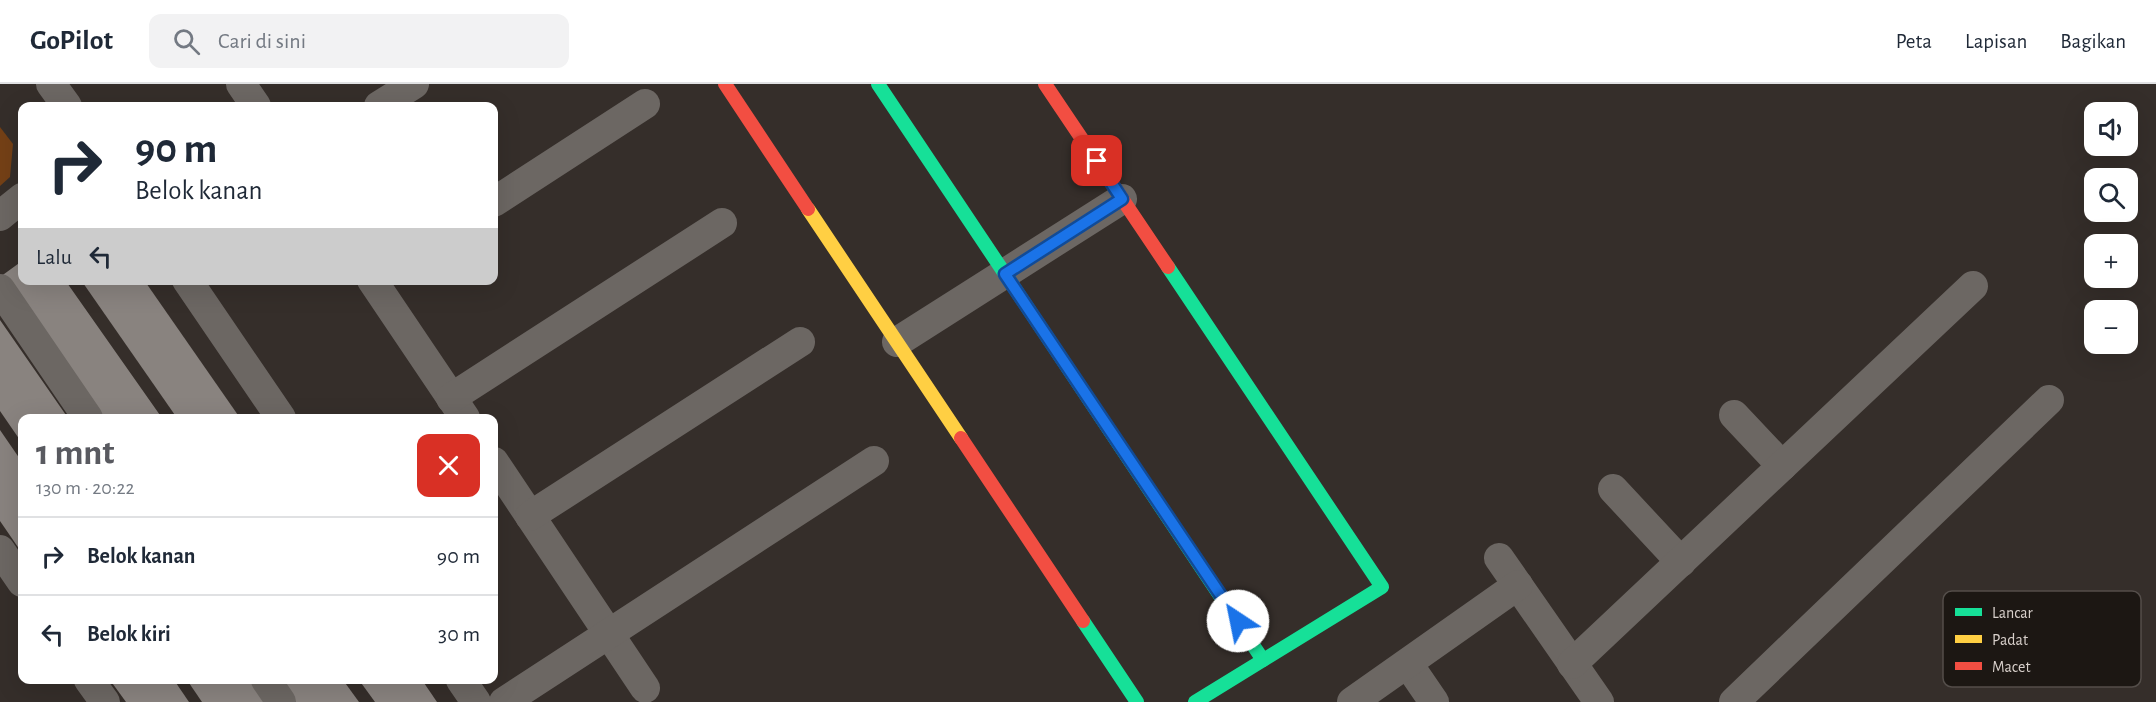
<!DOCTYPE html>
<html lang="id">
<meta charset="utf-8">
<style>
:root{--surface:#fff;--page:#f2f2f3;--text:#1f2937;--muted:#747a83;--line:#e0e1e3;--accent:#595a60}
body{margin:0;font-family:"Alegreya Sans",sans-serif;background:var(--page);color:var(--text);height:100vh;display:flex;flex-direction:column;font-size:22px;white-space:nowrap}
*{box-sizing:border-box;margin:0}
p{font-size:20px;color:var(--muted)}
.icon{flex:none;width:33px;height:33px;fill:none;stroke:currentColor;stroke-width:2;stroke-linecap:round;stroke-linejoin:round}
.map{position:relative;flex:1;overflow:hidden}
.side{position:absolute;left:18px;top:330px;width:480px;height:270px;display:flex;flex-direction:column;background:var(--surface);border-radius:12px;box-shadow:0 6px 24px #0002}
.side>*{flex:none}
.top-card{position:absolute;left:18px;top:18px;width:480px;height:183px;border-radius:12px;box-shadow:0 6px 24px #0002;background:#fff;color:var(--text);overflow:hidden}
.fabs{position:absolute;left:2084px;top:18px;display:grid;gap:12px}
.fabs a{display:grid;place-items:center;width:54px;height:54px;border-radius:12px;background:var(--surface);box-shadow:0 6px 24px #0002;font-size:30px}
.pin{position:absolute;display:grid;place-items:center;width:51px;height:51px;color:#fff;margin:-26px;border-radius:12px;box-shadow:0 3px 9px #0006}
.me{position:absolute;width:66px;margin:-33px;rotate:326deg;stroke-linejoin:round;filter:drop-shadow(0 0 4px #0008)}
.turn{display:flex;align-items:center;gap:21px;height:126px;padding:0 18px;font-size:27px}
.turn .icon{width:78px;height:78px;stroke-width:2.5}
.turn b{display:block;font-size:42px;line-height:51px}
.then{display:flex;align-items:center;height:57px;padding:0 18px;background:#0003;gap:12px;font-size:22px}
.round{display:grid;place-items:center;flex:none;width:63px;height:63px;border-radius:12px;background:var(--page)}
.summary{display:flex;align-items:center;justify-content:space-between;height:102px;padding:0 18px}
h1{font-size:36px;font-weight:600;line-height:45px;color:var(--accent)}
ul{padding:0;list-style:none}
li{display:flex;align-items:center;gap:18px;height:78px;padding:0 18px;border-top:2px solid var(--line)}
li div{flex:1}
li b{display:block;font-size:22px}
li em{font-style:normal}
header{display:flex;align-items:center;gap:36px;box-sizing:border-box;height:84px;padding:0 30px;background:var(--surface);border-bottom:2px solid var(--line)}
header strong{font-size:28px}
nav{display:flex;gap:33px;margin-inline-start:auto;font-size:21px}
.search{width:420px;height:54px;background:var(--page);display:flex;align-items:center;gap:15px;box-sizing:border-box;padding:0 21px;border-radius:12px;color:var(--muted);font-size:22px}
.map>svg:first-child{display:block}
.water{fill:#744016}
.building{fill:#89837f}
.lines{fill:none;stroke-linecap:round;stroke-linejoin:round}
.street{stroke:#6c6763;stroke-width:30}
.fast{stroke:#16e098;stroke-width:14}
.slow{stroke:#ffcf43;stroke-width:14}
.jam{stroke:#f24e42;stroke-width:14}
.route-casing{stroke:#114b97;stroke-width:15}
.route{stroke:#1a73e8;stroke-width:10}
.key{fill:#1c1713;stroke:#544e4a;stroke-width:1.5}
.key-label{font-size:16px;fill:#d8d0cb}
</style>
<header>
<strong>GoPilot</strong>
<div class="search"><svg class="icon" aria-label="search" viewBox="0 0 24 24"><circle cx="10" cy="10" r="6"/><path d="M15 15l6 6"/></svg>Cari di sini</div>
<nav><a>Peta</a><a>Lapisan</a><a>Bagikan</a></nav>
</header>
<div class="map">
<svg width="2156" height="618" viewBox="0 0 2156 618">
<rect width="100%" height="100%" fill="#352e2a"/>
<polygon class="water" points="0,43 13,60 10,93 0,102"/>
<g class="building">
<polygon points="22,177 22,196 65,196 162,334 98,334 0,193"/>
<polygon points="81,196 144,196 240,334 177,334"/>
<polygon points="0,236 68,334 22,334 22,359 0,327"/>
<polygon points="0,346 22,378 22,469 0,437"/>
<polygon points="110,596 174,596 189,618 126,618"/>
<polygon points="187,596 250,596 266,618 202,618"/>
<polygon points="280,596 343,596 359,618 296,618"/>
<polygon points="359,596 422,596 437,618 375,618"/>
</g>
<g class="lines">
<g class="street">
<polyline points="51,0 67,22"/>
<polyline points="241,0 256,22"/>
<polyline points="379,22 414,0"/>
<polyline points="494,118 645,20"/>
<polyline points="0,132 22,114"/>
<polyline points="187,196 281,334"/>
<polyline points="372,196 465,334"/>
<polyline points="0,205 88,334"/>
<polyline points="897,258 1122,115"/>
<polyline points="451,314 722,139"/>
<polyline points="1734,331 1782,382"/>
<polyline points="494,378 645,604"/>
<polyline points="1613,405 1681,478"/>
<polyline points="530,432 800,258"/>
<polyline points="0,466 22,498"/>
<polyline points="1499,474 1599,618"/>
<polyline points="1408,580 1434,618"/>
<polyline points="1572,580 1973,202"/>
<polyline points="89,596 105,618"/>
<polyline points="266,596 281,618"/>
<polyline points="461,596 476,618"/>
<polyline points="504,618 874,377"/>
<polyline points="1352,618 1518,501"/>
<polyline points="1734,618 2049,316"/>
</g>
<g class="fast">
<polyline points="878,0 1263,576"/>
<polyline points="1168,183 1382,503 1195,618"/>
<polyline points="1083,537 1137,618"/>
</g>
<polyline class="slow" points="808,125 961,354"/>
<g class="jam">
<polyline points="725,0 808,125"/>
<polyline points="1045,0 1168,183"/>
<polyline points="961,354 1083,537"/>
</g>
</g>
<g class="lines">
<g class="route-casing">
<polyline id="route" points="1097,77 1122,115 1005,190 1238,537"/>
</g>
<use href="#route" class="route"/>
</g>
<rect x="1943" y="507" width="198" height="96" rx="9" class="key"/>
<rect x="1955" y="524" width="27" height="8" fill="#16e098"/>
<rect x="1955" y="551" width="27" height="8" fill="#ffcf43"/>
<rect x="1955" y="578" width="27" height="8" fill="#f24e42"/>
<g class="key-label">
<text x="1992" y="534">Lancar</text>
<text x="1992" y="561">Padat</text>
<text x="1992" y="588">Macet</text>
</g>
</svg>
<div class="fabs">
<a><svg class="icon" aria-label="sound" viewBox="0 0 24 24"><path d="M4 9h4l5-4v14l-5-4H4zM17 9q2 3 0 6"/></svg></a>
<a><svg class="icon" aria-label="search" viewBox="0 0 24 24"><circle cx="10" cy="10" r="6"/><path d="M15 15l6 6"/></svg></a>
<a>+</a>
<a>−</a>
</div>
<div class="pin" style="left:1097px;top:77px;background:#d93025"><svg class="icon" aria-label="arrive" viewBox="0 0 24 24"><path d="M6 21V4h12l-3 4 3 4H6"/></svg></div>
<svg class="me" style="left:1238px;top:537px" viewBox="-20 -20 40 40"><circle r="19" fill="#fff"/><path d="M0-13L10 11 0 6-10 11z" fill="#1a73e8"/></svg>
<div class="top-card">
<div class="turn"><svg class="icon" aria-label="right" viewBox="0 0 24 24"><path d="M7 20v-9h11M14 6l5 5-5 5"/></svg><div><b>90 m</b>Belok kanan</div></div>
<div class="then">Lalu<svg class="icon" aria-label="left" viewBox="0 0 24 24"><path d="M17 20v-9H6M10 6l-5 5 5 5"/></svg></div>
</div>
<section class="side">
<div class="summary"><div><h1>1 mnt</h1><p>130 m · 20:22</p></div><a class="round" style="background:#d93025;color:#fff"><svg class="icon" aria-label="close" viewBox="0 0 24 24"><path d="M6 6l12 12M18 6L6 18"/></svg></a></div>
<ul>
<li><svg class="icon" aria-label="right" viewBox="0 0 24 24"><path d="M7 20v-9h11M14 6l5 5-5 5"/></svg><div><b>Belok kanan</b></div><em>90 m</em></li>
<li><svg class="icon" aria-label="left" viewBox="0 0 24 24"><path d="M17 20v-9H6M10 6l-5 5 5 5"/></svg><div><b>Belok kiri</b></div><em>30 m</em></li>
</ul>
</section>
</div>
